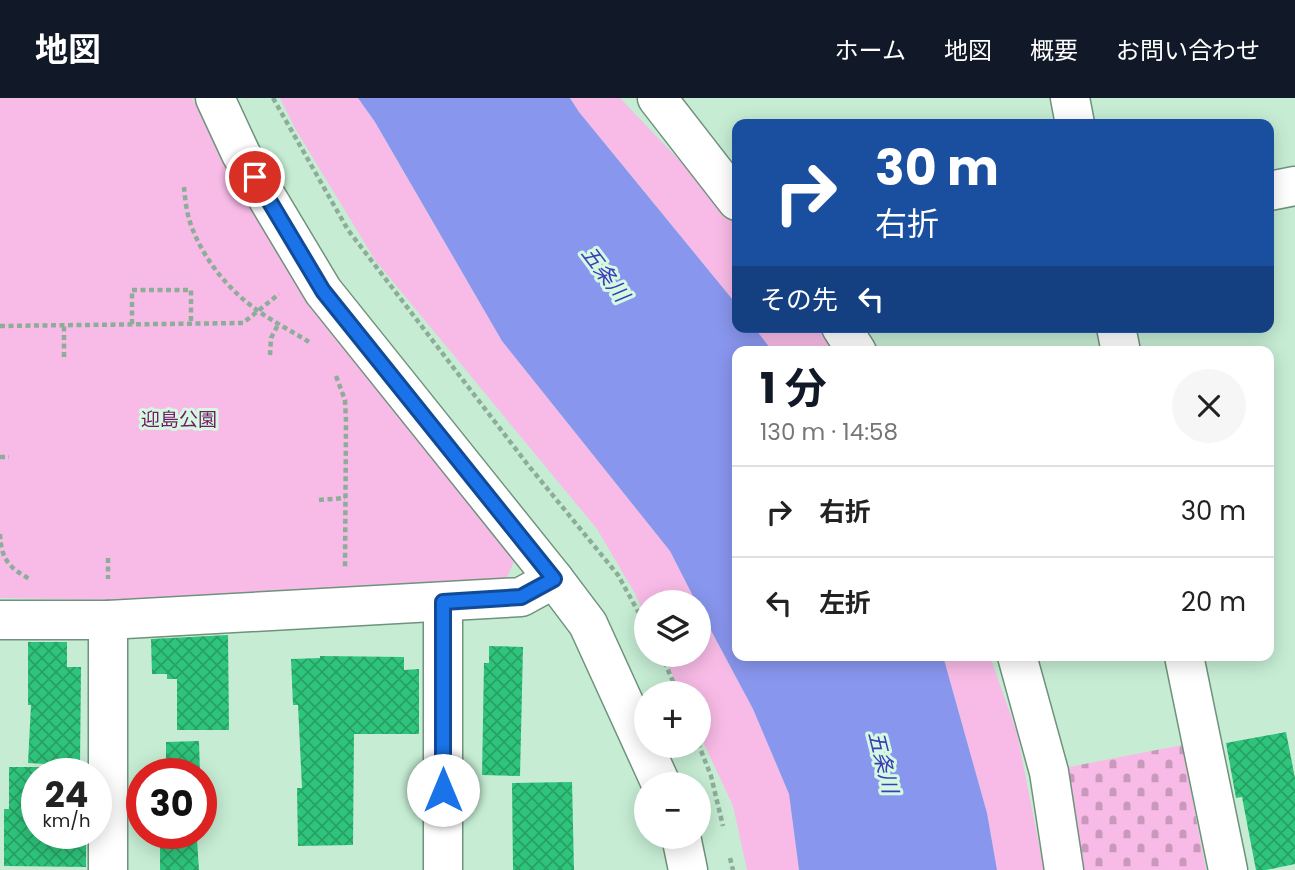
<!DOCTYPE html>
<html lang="ja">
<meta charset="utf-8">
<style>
:root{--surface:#fff;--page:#f6f6f6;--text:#222;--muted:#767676;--line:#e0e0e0;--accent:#111827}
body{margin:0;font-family:Poppins,"Noto Sans JP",sans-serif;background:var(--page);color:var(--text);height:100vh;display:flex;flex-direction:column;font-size:26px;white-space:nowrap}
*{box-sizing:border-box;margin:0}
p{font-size:23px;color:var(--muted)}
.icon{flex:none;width:38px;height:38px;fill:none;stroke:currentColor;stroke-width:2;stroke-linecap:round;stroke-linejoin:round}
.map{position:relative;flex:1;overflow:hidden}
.side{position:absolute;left:732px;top:248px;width:542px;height:315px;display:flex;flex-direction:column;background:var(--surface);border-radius:14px;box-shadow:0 4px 18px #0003}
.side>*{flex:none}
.top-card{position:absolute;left:732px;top:21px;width:542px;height:214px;border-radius:14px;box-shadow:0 4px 18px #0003;background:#1a4fa0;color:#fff;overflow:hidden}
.controls{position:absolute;left:634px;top:492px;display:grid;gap:14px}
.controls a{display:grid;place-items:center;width:77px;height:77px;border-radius:50%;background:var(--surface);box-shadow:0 4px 18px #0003;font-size:35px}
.speed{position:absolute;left:21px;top:660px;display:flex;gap:14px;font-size:35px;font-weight:700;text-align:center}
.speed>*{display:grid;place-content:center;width:91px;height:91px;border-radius:50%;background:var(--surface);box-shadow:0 4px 18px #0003;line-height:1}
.speed small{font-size:18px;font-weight:400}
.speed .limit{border:10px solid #d22;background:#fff;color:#111}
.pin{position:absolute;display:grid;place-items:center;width:60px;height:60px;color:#fff;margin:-30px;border:4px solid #fff;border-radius:50%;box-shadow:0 2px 7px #0007}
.me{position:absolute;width:77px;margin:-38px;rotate:0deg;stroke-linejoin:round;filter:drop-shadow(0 0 5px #0008)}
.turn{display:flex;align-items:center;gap:24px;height:147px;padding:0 28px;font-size:32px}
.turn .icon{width:91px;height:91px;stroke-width:2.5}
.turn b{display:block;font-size:49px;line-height:60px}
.then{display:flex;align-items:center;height:66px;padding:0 28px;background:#0003;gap:14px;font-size:26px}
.round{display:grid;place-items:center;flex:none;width:74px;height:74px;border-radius:37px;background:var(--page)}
.headline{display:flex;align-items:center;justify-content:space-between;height:119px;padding:0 28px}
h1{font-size:42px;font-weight:700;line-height:52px;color:var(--accent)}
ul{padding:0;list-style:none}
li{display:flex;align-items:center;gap:21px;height:91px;padding:0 28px;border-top:2px solid var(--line)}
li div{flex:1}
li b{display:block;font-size:26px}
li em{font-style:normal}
header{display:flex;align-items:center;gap:42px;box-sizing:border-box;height:98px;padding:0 35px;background:var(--accent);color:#fff}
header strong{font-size:33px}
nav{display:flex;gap:38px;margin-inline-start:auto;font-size:24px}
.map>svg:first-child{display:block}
.green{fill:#f8bbe7}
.cemetery{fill:url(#cemetery-stones)}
.water{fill:#8996ee}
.building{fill:url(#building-cross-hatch)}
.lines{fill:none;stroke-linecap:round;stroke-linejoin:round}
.minor-casing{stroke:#6f927c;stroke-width:41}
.path{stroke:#8ead99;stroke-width:4.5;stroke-dasharray:5 3.5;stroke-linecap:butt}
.minor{stroke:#fff;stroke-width:38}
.route-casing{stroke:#114b97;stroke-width:18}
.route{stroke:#1a73e8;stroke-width:12}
.labels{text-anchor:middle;stroke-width:6;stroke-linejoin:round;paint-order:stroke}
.park-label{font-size:19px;fill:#761765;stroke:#d3fae1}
.water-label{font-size:21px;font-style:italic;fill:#3e3ab9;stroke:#d3fae1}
</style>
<header>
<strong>地図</strong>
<nav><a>ホーム</a><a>地図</a><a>概要</a><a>お問い合わせ</a></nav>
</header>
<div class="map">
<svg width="1295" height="772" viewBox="0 0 1295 772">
<defs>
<pattern id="cemetery-stones" width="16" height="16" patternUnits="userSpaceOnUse" patternTransform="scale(1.75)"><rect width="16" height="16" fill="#f8bbe7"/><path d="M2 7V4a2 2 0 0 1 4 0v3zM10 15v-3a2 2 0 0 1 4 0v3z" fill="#c999bc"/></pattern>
<pattern id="building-cross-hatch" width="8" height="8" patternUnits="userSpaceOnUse" patternTransform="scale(1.75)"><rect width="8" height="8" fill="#2ec47b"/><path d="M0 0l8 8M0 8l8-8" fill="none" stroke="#28a065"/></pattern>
</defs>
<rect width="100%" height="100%" fill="#c6edd4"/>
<g class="green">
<polygon points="0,0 192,0 239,83 518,455 505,484 111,502 0,500"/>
<polygon points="280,0 358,0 375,24 502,243 670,453 696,504 646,504 646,519 633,492 597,431 375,162 296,32"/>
<polygon points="570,0 620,0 737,123 737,207 579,14"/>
<polygon points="754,229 820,229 838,254 773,254"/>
<polygon points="698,508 753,611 789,696 799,772 747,772 733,708 698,633 698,595 681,595 663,557 698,556"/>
<polygon points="943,558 990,558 1017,635 1044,772 997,772 987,715"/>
</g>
<polygon class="cemetery" points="1182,647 1206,772 1082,772 1064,670"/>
<polygon class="water" points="358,0 570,0 579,14 737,207 737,229 754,229 773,254 737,254 737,558 943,558 987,715 997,772 799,772 789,696 753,611 698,508 698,504 696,504 670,453 502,243 375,24"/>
<g class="building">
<polygon points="228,537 229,632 177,632 177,581 167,581 167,576 152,576 151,541"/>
<polygon points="28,544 67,544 67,569 81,569 80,668 28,665 31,607 28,607"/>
<polygon points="489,548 523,549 520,678 482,677 484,565 489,565"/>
<polygon points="320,558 404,559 404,572 419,571 419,636 354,636 353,747 298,748 297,690 302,690 298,607 293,607 291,561 320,560"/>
<polygon points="1286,634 1295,680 1295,766 1266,772 1256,772 1242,699 1236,700 1226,645"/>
<polygon points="199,643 200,676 159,676 159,662 166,662 166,644"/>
<polygon points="9,669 54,669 54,676 37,676 37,735 86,735 86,769 4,768 4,711 9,711"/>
<polygon points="572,684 574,772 513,772 512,685"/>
<polygon points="160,735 199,735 199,742 197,742 199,772 160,772"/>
</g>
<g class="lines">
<g class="minor-casing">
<g id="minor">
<polyline points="215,0 241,56 323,193 554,481 588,526 661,686"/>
<polyline points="657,0 737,103"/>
<polyline points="1070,0 1075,26"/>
<polyline points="1269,93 1295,88"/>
<polyline points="841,229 857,254"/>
<polyline points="1116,229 1121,254"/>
<polyline points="0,522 108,522 521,499 554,481"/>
<polyline points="1017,558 1049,674 1064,772"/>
<polyline points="1184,558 1228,772"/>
<polyline points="681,738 688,772"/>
<polyline points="108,772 108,522"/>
<polyline points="443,772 443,504"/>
</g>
</g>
<g class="path">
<polyline points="273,0 348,132 528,367 618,477 646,528"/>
<path d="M184 89C185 99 186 111 189 121 200 157 227 191 257 212 273 224 292 233 309 244"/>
<polyline points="132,226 132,192 191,192 191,226"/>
<polyline points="0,228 243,225 279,196"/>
<polyline points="270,257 271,240 279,225"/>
<polyline points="64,259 64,227"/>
<polyline points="336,278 345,302 346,323 345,470"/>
<polyline points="0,359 9,359"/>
<polyline points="319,402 345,400"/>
<path d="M0 436C1 461 9 470 30 481"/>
<polyline points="108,460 108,481"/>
<polyline points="661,556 678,595"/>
<polyline points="698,645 711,678 723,728"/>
<polyline points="730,760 733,772"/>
</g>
<use href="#minor" class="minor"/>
</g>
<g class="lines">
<g class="route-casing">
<polyline id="route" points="255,79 323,193 554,481 521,499 443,504 443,692"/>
</g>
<use href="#route" class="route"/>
</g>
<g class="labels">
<g class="park-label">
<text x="179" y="328">迎島公園</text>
</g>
<g class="water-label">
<text transform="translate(605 176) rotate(53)" y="7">五条川</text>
<text transform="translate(883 664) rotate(76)" y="7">五条川</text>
</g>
</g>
</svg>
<div class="controls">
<a><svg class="icon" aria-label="layers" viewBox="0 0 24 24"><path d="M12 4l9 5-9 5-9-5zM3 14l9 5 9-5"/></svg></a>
<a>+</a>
<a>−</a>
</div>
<div class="speed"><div>24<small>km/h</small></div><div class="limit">30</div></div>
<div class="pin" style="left:255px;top:79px;background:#d93025"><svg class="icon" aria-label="arrive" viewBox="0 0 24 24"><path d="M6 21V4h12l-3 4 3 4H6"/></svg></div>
<svg class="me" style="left:443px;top:692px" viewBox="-20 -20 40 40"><circle r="19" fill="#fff"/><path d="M0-13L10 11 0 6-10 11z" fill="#1a73e8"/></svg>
<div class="top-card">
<div class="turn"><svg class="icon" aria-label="right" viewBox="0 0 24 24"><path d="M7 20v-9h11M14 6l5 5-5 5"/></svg><div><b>30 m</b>右折</div></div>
<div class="then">その先<svg class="icon" aria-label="left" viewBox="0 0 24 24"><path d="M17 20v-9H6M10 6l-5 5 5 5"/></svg></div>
</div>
<section class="side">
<div class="headline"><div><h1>1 分</h1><p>130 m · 14:58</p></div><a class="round"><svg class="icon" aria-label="close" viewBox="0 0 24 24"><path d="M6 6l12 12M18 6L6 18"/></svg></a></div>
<ul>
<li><svg class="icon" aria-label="right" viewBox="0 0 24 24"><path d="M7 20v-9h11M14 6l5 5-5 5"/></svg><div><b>右折</b></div><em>30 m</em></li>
<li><svg class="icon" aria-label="left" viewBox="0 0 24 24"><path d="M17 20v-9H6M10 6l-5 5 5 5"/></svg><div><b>左折</b></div><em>20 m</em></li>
</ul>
</section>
</div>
